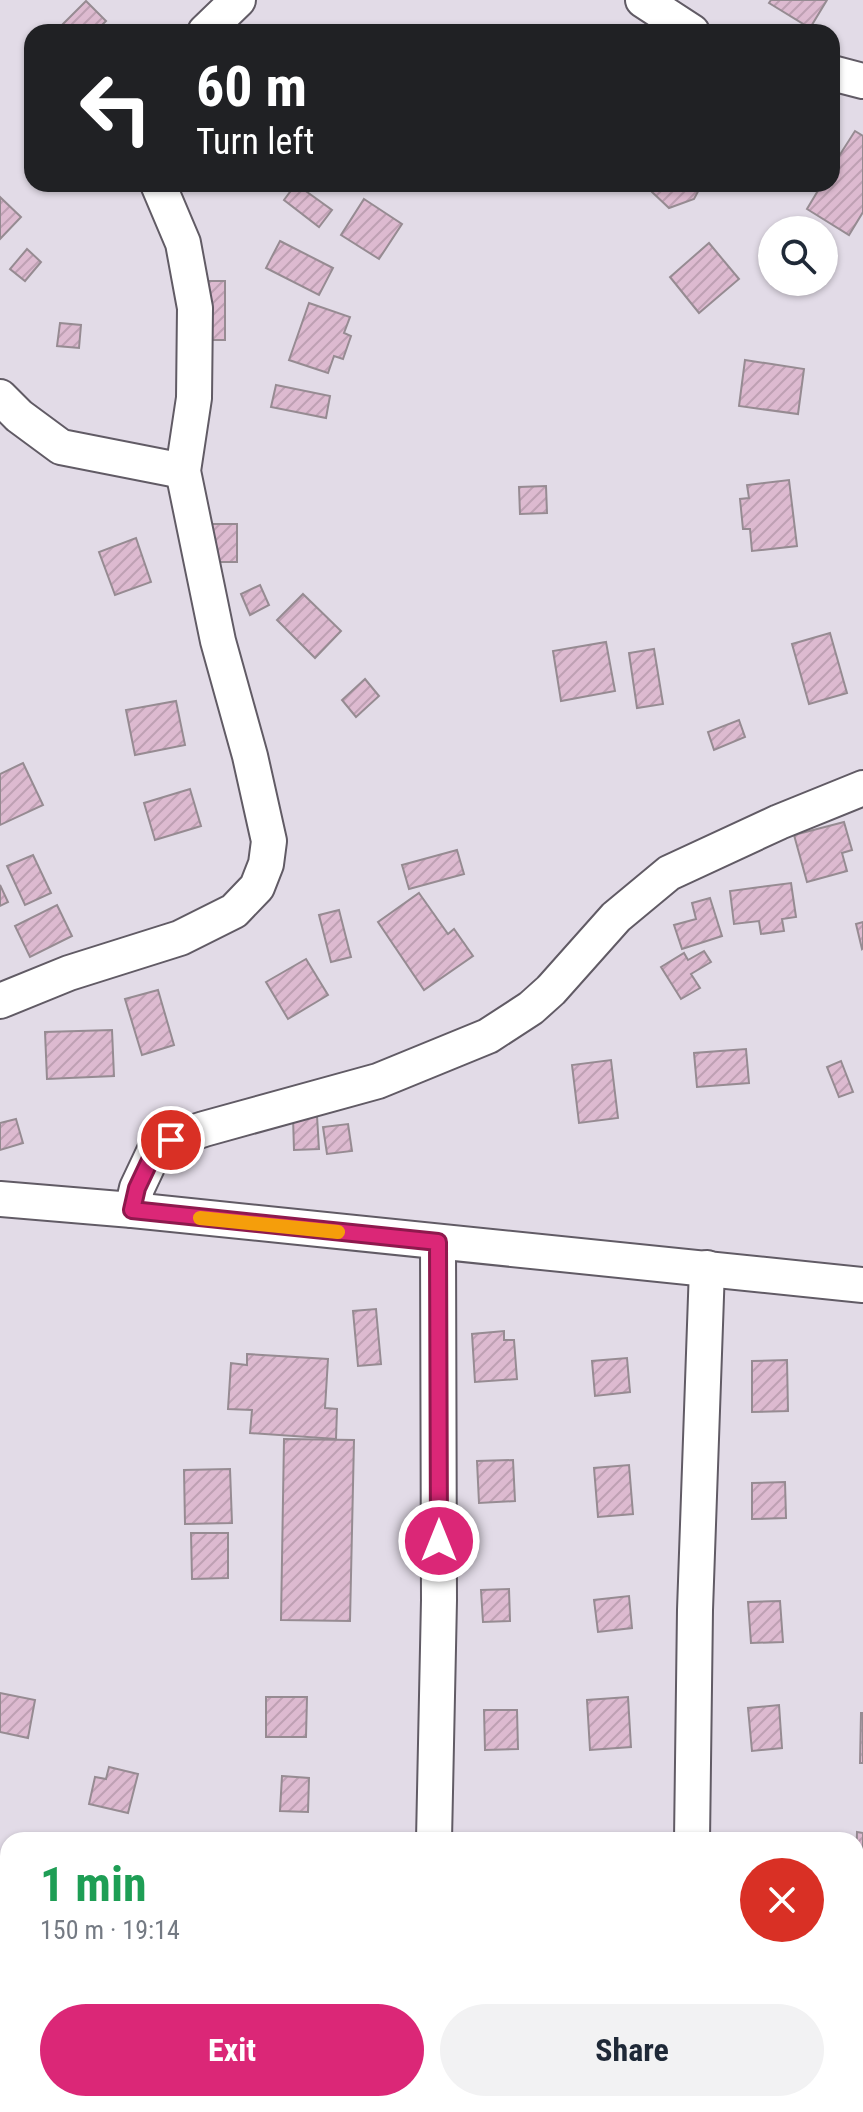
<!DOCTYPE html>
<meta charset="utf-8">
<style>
:root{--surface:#fff;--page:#f2f2f3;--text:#1f2937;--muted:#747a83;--accent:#db2777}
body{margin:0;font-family:"Roboto Condensed",sans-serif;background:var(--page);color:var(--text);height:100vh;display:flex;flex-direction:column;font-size:30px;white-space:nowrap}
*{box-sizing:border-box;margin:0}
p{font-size:26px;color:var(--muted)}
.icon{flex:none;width:44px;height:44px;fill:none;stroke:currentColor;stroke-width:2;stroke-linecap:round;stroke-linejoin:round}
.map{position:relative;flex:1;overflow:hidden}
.details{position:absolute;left:0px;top:1832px;width:864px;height:280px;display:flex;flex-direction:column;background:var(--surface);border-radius:24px 24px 0 0;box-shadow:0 2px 6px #0004}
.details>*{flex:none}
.guide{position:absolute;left:24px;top:24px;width:816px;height:168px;border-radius:24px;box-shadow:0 2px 6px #0004;background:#202124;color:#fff;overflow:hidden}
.tools{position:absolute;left:758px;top:216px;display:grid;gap:16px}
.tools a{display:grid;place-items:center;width:80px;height:80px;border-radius:50%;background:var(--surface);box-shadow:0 2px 6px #0004;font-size:40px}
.pin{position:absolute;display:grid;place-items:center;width:68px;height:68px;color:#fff;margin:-34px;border:4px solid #fff;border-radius:50%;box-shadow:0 2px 8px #0007}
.me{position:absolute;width:88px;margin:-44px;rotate:0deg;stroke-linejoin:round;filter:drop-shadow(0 0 6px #0008)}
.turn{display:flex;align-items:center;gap:28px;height:168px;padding:0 40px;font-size:36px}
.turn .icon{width:104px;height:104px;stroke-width:2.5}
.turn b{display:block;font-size:56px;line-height:68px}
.round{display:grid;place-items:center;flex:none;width:84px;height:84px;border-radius:42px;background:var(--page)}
.summary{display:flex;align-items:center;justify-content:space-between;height:136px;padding:0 40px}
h1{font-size:48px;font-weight:700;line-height:60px;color:#1e9e55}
.primary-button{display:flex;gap:16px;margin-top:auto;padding:16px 40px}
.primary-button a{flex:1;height:92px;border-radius:48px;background:var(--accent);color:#fff;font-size:32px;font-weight:700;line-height:92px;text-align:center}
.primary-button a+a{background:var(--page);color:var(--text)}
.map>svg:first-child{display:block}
.building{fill:url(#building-hatch);stroke:#968b92;stroke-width:2}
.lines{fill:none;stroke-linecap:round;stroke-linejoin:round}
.minor-casing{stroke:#615b65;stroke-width:38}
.minor{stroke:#fff;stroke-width:34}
.route-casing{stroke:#8e194d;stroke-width:20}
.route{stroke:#db2777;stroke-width:14}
.slow{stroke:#f59e0b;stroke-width:14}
</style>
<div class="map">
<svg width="863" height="2112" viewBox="0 0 863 2112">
<defs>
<pattern id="building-hatch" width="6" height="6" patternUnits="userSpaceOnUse" patternTransform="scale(2)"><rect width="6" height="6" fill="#ddbad0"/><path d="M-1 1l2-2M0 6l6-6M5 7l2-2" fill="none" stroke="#bea0b3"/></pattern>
</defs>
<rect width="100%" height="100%" fill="#e2dbe7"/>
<g class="building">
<polygon points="771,0 827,0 810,28 769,3"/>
<polygon points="86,1 106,21 95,32 66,32 60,27"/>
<polygon points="855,131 863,136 863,212 849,235 807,209 822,184 832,184 832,167"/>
<polygon points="296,184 332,210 319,227 284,200"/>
<polygon points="656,184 702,184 694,199 669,208 652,192"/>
<polygon points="0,197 21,217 0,239"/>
<polygon points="364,199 402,224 379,259 341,235"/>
<polygon points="280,241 333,268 319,295 266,268"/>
<polygon points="709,243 739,279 699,313 670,277"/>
<polygon points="27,249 41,262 25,281 10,269"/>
<rect x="204" y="281" width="21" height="59"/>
<polygon points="309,303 350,317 344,333 351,336 343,359 334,356 328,373 289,360"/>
<polygon points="60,323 81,325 79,348 57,346"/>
<polygon points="745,360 804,369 798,414 739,406"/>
<polygon points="276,385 330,396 326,418 271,407"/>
<polygon points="789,480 797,546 752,551 750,529 743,529 740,499 749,498 747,485"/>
<polygon points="546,486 547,513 520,514 519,487"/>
<polygon points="204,524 237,524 237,562 205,562"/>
<polygon points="136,538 151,582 115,595 99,552"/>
<polygon points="260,585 269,605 250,615 241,594"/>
<polygon points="303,594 341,631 315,658 277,620"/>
<polygon points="830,633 847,693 809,704 792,644"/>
<polygon points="606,642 615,691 561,701 553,651"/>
<polygon points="654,649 663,704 637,708 629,653"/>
<polygon points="365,679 379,696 356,717 342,700"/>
<polygon points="176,701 185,745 135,755 126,710"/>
<polygon points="739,720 745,737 714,750 708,732"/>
<polygon points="23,763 43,805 0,825 0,774"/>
<polygon points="190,789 201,826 155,840 144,803"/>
<polygon points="844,822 852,850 842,853 847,871 807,882 794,835"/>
<polygon points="457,850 464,874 409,889 402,865"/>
<polygon points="33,855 51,893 25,905 7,866"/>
<polygon points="791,883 796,917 782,919 784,931 761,934 759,921 734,924 730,891"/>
<polygon points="0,885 8,902 0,906"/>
<polygon points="419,893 448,934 454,929 473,956 424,990 378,922"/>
<polygon points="710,898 722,936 682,949 674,925 696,919 692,903"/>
<polygon points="57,905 72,936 30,957 15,926"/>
<polygon points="339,910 351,957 331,962 319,915"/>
<polygon points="863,922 863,948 862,949 856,924"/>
<polygon points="704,951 711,962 691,974 700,988 681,999 661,967 684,953 688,960"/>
<polygon points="306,959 328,995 288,1019 266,982"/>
<polygon points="158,990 174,1045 142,1055 125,999"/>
<polygon points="112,1030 114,1076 47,1079 45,1032"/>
<polygon points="746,1049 749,1083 697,1087 694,1053"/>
<polygon points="611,1060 618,1118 579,1123 572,1065"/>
<polygon points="841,1061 853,1092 839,1097 827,1067"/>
<polygon points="317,1116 319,1149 294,1150 293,1117"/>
<polygon points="16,1119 23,1143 0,1150 0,1123"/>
<polygon points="348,1124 352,1151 327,1154 323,1127"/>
<polygon points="376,1309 381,1364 358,1366 353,1311"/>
<polygon points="504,1331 504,1340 514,1340 517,1379 475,1382 472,1334"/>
<polygon points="247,1354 328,1359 325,1408 337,1409 336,1439 250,1433 252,1410 228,1409 231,1363 247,1365"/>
<polygon points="627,1358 630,1392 595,1396 592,1361"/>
<polygon points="787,1360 788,1411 752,1412 752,1361"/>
<polygon points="284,1439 354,1440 350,1621 281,1620"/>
<polygon points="513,1460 515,1501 479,1503 477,1461"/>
<polygon points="629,1465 633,1514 598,1517 594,1468"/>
<polygon points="230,1469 232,1523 185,1524 184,1470"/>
<polygon points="785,1482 786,1518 752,1519 752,1483"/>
<polygon points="191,1533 228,1533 228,1578 192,1579"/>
<polygon points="509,1589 510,1621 483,1622 481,1590"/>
<polygon points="629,1596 632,1628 598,1632 594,1600"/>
<polygon points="780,1601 783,1642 751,1643 748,1602"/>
<polygon points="0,1693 35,1700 28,1738 0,1732"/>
<polygon points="266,1697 307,1697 306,1737 266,1737"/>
<polygon points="628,1697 631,1747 590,1750 587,1700"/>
<polygon points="779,1705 782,1748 752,1751 748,1708"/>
<polygon points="484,1710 517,1710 518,1749 485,1750"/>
<polygon points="861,1713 863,1713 863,1763 860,1763"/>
<polygon points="109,1767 138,1774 128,1813 89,1804 95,1777 106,1779"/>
<polygon points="282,1776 309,1778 308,1812 280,1811"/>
<polygon points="857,1832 863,1833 863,1872 856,1872"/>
<rect x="856" y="2015" width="7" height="59"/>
<polygon points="118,2104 119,2112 83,2112 82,2105"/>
</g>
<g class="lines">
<g class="minor-casing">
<g id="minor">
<polyline points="643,0 692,32"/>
<polyline points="205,32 238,0"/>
<polyline points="832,73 863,81"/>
<polyline points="0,397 19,416 61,447 183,471"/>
<polyline points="0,1001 69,973 180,938 234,911 257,887 266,864 269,841 250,756 218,641 183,471 194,398 195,308 183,243 158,184"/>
<polyline points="0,1199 132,1210 863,1285"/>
<polyline points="132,1210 137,1188 154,1152 171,1140 204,1129 378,1081 488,1036 531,1008 551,990 616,917 669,873 779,822 863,788"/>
<polyline points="434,1840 439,1600 438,1242"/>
<polyline points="692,1840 695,1610 707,1268"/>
<polyline points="0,1938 8,1938"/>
<polyline points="856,1953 863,1953"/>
<polyline points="0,2086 8,2086"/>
<polyline points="174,2104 174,2112"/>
<polyline points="437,2104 437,2112"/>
<polyline points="690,2112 690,2104"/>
</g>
</g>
<use href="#minor" class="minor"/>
</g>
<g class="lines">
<g class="route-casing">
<polyline id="route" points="171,1140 154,1152 137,1188 132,1210 438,1242 439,1541"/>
</g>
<use href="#route" class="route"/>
<polyline class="slow" points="200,1218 338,1232"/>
</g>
</svg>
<div class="tools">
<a><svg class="icon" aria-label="search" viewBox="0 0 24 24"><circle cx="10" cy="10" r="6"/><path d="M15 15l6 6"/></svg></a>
</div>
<div class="pin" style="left:171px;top:1140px;background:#d93025"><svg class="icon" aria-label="arrive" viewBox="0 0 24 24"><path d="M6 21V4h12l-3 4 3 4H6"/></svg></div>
<svg class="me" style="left:439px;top:1541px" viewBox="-20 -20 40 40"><circle r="17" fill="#db2777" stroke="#fff" stroke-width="3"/><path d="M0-11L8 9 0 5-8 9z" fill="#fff"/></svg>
<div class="guide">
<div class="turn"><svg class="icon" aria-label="left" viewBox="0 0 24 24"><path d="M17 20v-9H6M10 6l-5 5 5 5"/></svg><div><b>60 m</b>Turn left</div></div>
</div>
<section class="details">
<div class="summary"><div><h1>1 min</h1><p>150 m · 19:14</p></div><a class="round" style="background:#d93025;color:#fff"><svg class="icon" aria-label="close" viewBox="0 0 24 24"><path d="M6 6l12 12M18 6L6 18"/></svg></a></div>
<div class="primary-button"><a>Exit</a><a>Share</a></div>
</section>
</div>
